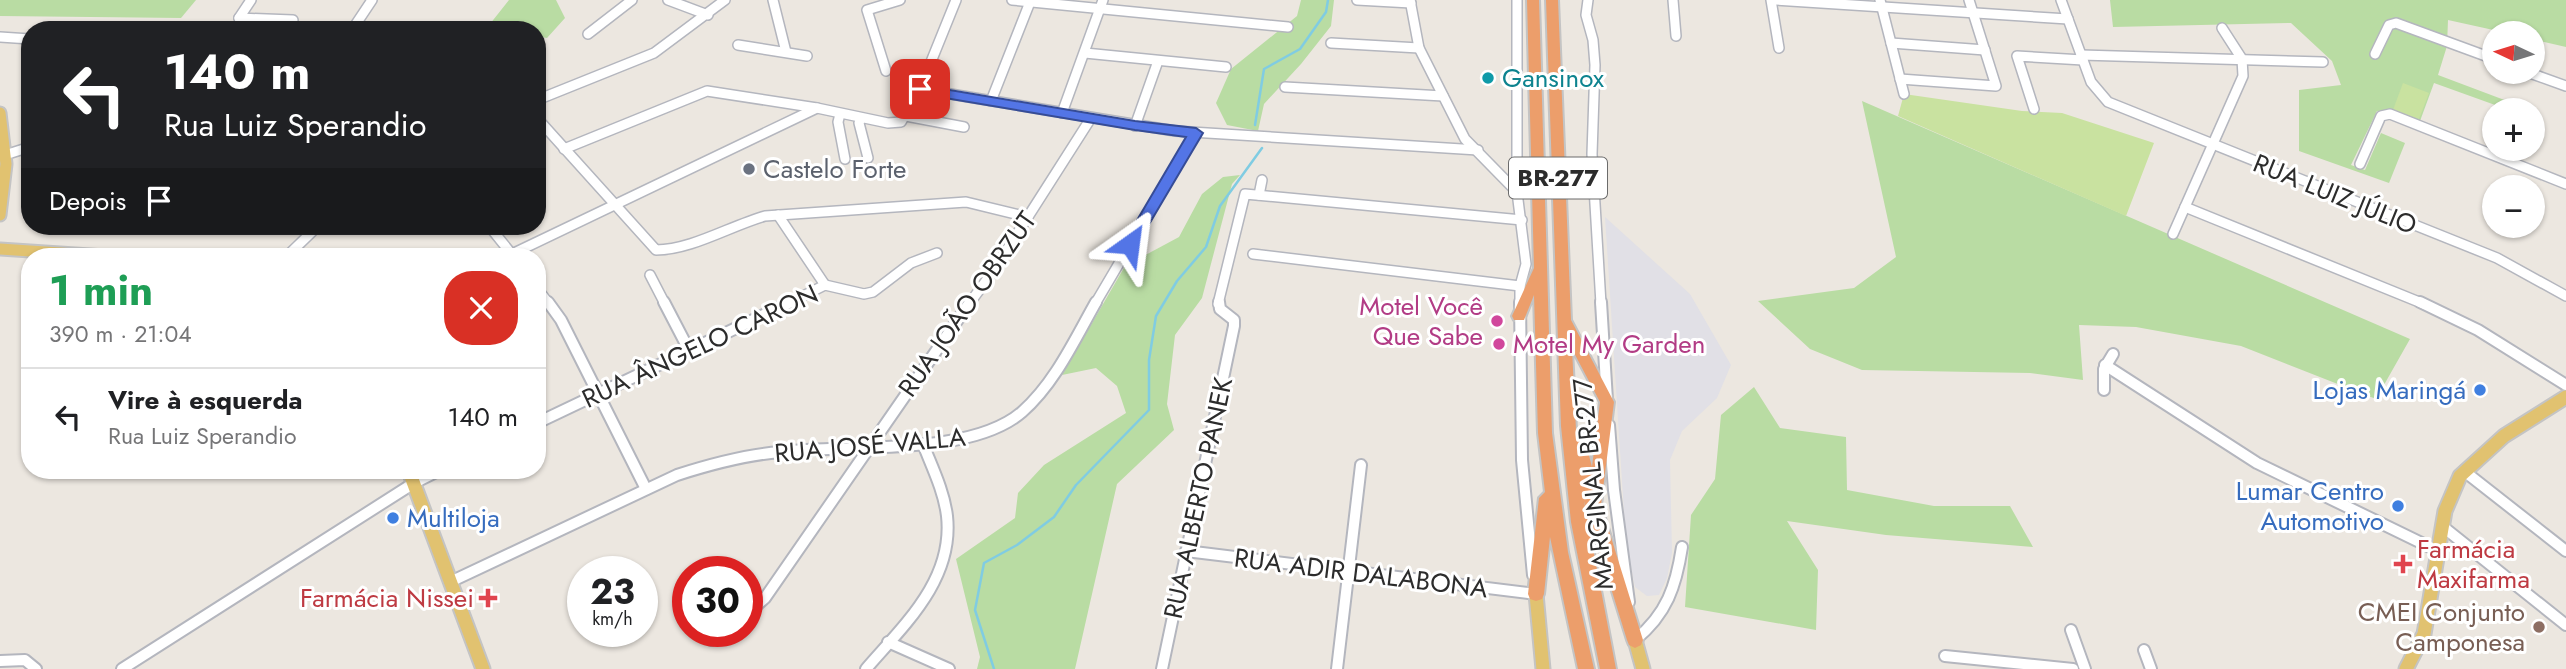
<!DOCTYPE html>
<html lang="pt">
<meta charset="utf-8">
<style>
:root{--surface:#fff;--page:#f2f2f2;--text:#202124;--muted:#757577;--line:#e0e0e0}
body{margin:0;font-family:Jost,sans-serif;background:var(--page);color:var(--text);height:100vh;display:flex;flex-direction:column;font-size:26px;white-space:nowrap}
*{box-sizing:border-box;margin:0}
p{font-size:23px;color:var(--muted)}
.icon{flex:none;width:38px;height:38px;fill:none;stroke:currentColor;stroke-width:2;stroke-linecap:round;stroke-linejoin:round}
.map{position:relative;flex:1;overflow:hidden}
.drawer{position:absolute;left:21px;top:248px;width:525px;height:231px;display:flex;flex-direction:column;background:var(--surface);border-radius:28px;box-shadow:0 2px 5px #0004}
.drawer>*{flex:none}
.banner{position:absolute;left:21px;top:21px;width:525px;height:214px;border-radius:28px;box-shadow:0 2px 5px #0004;background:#202124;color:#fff;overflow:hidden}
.needle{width:46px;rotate:274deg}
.buttons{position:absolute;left:2482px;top:21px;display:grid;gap:14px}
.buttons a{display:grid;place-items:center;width:63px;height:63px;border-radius:50%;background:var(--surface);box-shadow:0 2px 5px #0004;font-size:35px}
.speed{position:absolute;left:567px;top:556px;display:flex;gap:14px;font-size:35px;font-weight:700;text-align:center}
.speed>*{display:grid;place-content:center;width:91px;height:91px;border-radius:50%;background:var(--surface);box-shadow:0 2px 5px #0004;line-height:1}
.speed small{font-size:18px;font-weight:400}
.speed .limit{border:10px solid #d22;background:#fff;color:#111}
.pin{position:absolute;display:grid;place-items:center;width:60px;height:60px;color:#fff;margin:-30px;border-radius:14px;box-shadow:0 4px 10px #0006}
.me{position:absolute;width:77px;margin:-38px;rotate:31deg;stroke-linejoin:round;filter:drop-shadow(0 0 5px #0008)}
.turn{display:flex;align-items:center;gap:24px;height:147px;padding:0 28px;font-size:32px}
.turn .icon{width:91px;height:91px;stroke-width:2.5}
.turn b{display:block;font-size:49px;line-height:60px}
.then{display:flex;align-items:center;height:66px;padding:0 28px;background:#0003;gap:14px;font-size:26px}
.round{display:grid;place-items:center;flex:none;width:74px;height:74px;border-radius:28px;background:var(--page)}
.overview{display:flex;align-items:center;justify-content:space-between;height:119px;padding:0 28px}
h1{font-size:42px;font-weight:700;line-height:52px;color:#1e9e55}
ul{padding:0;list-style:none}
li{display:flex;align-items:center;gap:21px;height:98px;padding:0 28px;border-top:2px solid var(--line)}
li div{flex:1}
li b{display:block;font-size:26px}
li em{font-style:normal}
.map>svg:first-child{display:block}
.industrial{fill:#e1e0e6}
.green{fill:#b9dca3}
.pitch{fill:#c9e2a0}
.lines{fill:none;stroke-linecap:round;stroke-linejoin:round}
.stream{stroke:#80cce2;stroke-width:2.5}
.minor-far1-casing{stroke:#b4b6be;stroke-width:12}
.minor-casing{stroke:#b4b6be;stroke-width:14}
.major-far1-casing{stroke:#c4c4c4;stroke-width:15}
.major-casing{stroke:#c4c4c4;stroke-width:17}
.highway-casing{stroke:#c4c4c4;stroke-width:4}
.minor-far1{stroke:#fff;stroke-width:9}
.minor{stroke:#fff;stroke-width:10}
.major-far1{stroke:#e1c270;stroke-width:11}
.major{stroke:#e1c270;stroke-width:13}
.highway{fill:#ec9e6b;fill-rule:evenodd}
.route{fill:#5375e6;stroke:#364c96;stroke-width:2}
.culture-dot{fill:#0f9aa8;stroke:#fff;stroke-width:2.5}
.worship-dot{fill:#6b7280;stroke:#fff;stroke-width:2.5}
.hotel-dot{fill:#d1479c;stroke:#fff;stroke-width:2.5}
.shop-dot{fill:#3f7fe0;stroke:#fff;stroke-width:2.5}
.health-dot{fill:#e0444e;stroke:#fff;stroke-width:2.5}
.education-dot{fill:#8d6e63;stroke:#fff;stroke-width:2.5}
.labels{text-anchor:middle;stroke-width:6;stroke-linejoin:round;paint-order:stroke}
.shield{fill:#fff;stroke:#6b6b6b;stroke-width:2}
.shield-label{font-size:24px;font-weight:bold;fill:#2c2c2c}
.culture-label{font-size:26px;fill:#0d838f;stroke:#fff;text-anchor:start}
.worship-label{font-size:26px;fill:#5b616d;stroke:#fff;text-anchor:start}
.street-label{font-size:26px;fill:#2c2c2c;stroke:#fff}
.hotel-label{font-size:26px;fill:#b23c85;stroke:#fff;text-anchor:end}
.shop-label{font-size:26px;fill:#366cbe;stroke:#fff;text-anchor:end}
.health-label{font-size:26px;fill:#be3a42;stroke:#fff;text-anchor:start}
.education-label{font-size:26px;fill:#785e54;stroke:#fff;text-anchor:end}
</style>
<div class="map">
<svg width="2566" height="669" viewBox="0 0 2566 669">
<rect width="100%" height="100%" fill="#ece7e0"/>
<polygon class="industrial" points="1605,217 1690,294 1731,365 1717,398 1682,431 1670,460 1672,553 1667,578 1659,595 1647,596 1635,587 1626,544"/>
<g class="green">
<polygon points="0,0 196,0 181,18 0,16"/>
<polygon points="509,0 556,0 565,18 547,38 537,36 537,30 486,29"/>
<polygon points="1301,0 1334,0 1331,26 1301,64 1264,104 1258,131 1227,125 1216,103 1231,69 1297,16"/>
<polygon points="2110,0 2566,0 2566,47 2532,39 2532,33 2507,33 2448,20 2447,46 2438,75 2531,110 2509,110 2434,83 2420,121 2395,112 2377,111 2351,165 2365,170 2381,133 2405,143 2389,183 2299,151 2299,90 2341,85 2332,61 2291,23 2113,27"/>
<polygon points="1862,101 2410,339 2376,399 2241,346 2136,327 2079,325 2083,380 2030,373 1862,370 1810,349 1758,301 1854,288 1896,257"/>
<polygon points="1240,175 1232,184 1202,298 1175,335 1167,404 1174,430 1117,484 1075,669 977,669 980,657 956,559 1015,518 1018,493 1044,465 1126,413 1117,386 1096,368 1062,375 1125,266 1179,237 1202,194 1223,177"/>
<polygon points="1754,387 1780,428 1846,437 1847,490 1934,506 2010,506 2033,547 1886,535 1787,521 1818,570 1816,630 1685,607 1691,515 1715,479 1721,415"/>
</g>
<g class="pitch">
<polygon points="2403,83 2429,93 2419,119 2393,110"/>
<polygon points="1904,94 2022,111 2062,113 2154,143 2126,216 1898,116"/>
</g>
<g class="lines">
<g class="stream">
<polyline points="1255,125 1264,69 1300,49 1326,12 1328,0"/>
<polyline points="994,669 975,610 984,563 1017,545 1054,517 1076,485 1149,410 1149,360 1156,316 1177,281 1206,247 1220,206 1262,148"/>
</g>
<g class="minor-far1-casing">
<g id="minor-far1">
<polyline points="668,0 708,15"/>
<polyline points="773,0 786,52"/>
<polyline points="1012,0 1288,27"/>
<polyline points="1357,0 1411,3"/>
<polyline points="1410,0 1419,48 1465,139 1518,193"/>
<polyline points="1517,0 1517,192 1526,264 1520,286 1520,304"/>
<polyline points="1588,0 1586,15 1593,40 1595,65 1592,154 1601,304"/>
<polyline points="1673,0 1676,36"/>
<polyline points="1771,0 1779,48"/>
<polyline points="1776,0 2068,19"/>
<polyline points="1880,0 1904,94"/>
<polyline points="2061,0 2091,82 2108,102 2497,258 2566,296"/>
<polyline points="239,18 293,20"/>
<polyline points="239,18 251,0"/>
<polyline points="352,30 372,0"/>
<polyline points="588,34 632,0"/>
<polyline points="0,37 30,39"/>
<polyline points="1331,43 1419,48"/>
<polyline points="1891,43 1985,50"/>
<polyline points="738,45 807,56"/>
<polyline points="1085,53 1226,67"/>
<polyline points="2375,54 2389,25 2396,23 2494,59"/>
<polyline points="2081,55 2323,62"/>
<polyline points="886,71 867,10 900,0"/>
<polyline points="2527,72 2566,86"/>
<polyline points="1900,79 1996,86 1969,0"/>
<polyline points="1285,87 1443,96"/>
<polyline points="920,89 1175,131 1478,150"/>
<polyline points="537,100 654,53 725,0"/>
<polyline points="991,101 1030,2"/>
<polyline points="2034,109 2017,56 2083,60"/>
<polyline points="1062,113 1103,0"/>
<polyline points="840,114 838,122 845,159"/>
<polyline points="906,116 964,127"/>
<path d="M537 118 656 250C691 250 730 226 765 216L966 202 1028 217"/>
<polyline points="861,118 859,123 868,158"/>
<polyline points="1135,126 1158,61"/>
<polyline points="564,149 707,91 817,108 888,123 901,122 920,89 956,0"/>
<polyline points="8,154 30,147"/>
<polyline points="2360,164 2381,116 2390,114 2566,184"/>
<polyline points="1259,195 1262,180"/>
<polyline points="2185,207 2424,304"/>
<polyline points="778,215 825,285"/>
<polyline points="489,226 514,257"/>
<polyline points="2173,234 2243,76 2242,59 2222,28"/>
<polyline points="512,254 817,108"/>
<polyline points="1253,254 1520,286"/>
<polyline points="286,257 318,226"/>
<polyline points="650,275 665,304"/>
<polyline points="537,288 549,304"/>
<polyline points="787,304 825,285 864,294 873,292 911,263 937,253"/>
<polyline points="969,304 994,270 1091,118"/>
<polyline points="1095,304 1196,133"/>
<polyline points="1218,304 1245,194 1522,220"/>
</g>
</g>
<g class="minor-casing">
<g id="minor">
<polyline points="548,302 561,320 646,489"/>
<polyline points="664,302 690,352"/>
<polyline points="1520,302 1522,460 1533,575"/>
<polyline points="1601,302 1607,400"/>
<polyline points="2420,302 2478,330 2566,385"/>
<polyline points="2105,365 2257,463 2438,551"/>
<polyline points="2104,390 2104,369 2113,354"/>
<polyline points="537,423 791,302"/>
<polyline points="1609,425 1614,490 1629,602"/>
<polyline points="2464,471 2566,551"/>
<polyline points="2442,526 2566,625"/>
<polyline points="1186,551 1536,594 1535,590"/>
<path d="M450 582 677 475C711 464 745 455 780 452 849 444 970 457 1022 412 1055 383 1075 339 1096 302"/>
<polyline points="747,614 765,598 970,302"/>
<polyline points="2071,630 2085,669"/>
<path d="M1634 634 1635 640C1667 614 1676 586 1682 547"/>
<polyline points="711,640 721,632"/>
<polyline points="888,642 949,669"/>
<polyline points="2144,650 2151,669"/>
<polyline points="1945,656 2073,669"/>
<polyline points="0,661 25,660 36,669"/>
<polyline points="122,669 414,483 438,471"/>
<path d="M866 669C904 625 954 580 947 516 944 491 932 467 923 444"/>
<polyline points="1162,669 1234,326 1234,320 1220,309 1219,302"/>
<polyline points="1337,669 1361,465"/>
</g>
</g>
<g class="major-far1-casing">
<g id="major-far1">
<polyline points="0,113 6,164 0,215"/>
<polyline points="0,249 120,257"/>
</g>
</g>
<g class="major-casing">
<g id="major">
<polyline points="409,471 483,669"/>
<polyline points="1536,594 1543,669"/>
<polyline points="1635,640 1643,669"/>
<polyline points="2406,669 2424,634 2445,511 2460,476 2504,436 2566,397"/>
</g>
</g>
<g class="highway-casing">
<g id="highway">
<polygon points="1527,0 1539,0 1552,433 1568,552 1594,669 1578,669 1550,537 1544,594 1542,599 1536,601 1530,599 1528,594 1539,498 1545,492 1538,433 1534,295 1524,320 1514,320 1512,316 1534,268"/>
<path d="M1546 0H1558L1571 320 1614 402 1601 505 1643 640 1641 645 1635 648 1629 645 1627 640 1584 501 1616 669H1600L1571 522 1561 426ZM1572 349 1600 402 1592 467 1584 436 1582 432 1576 430Z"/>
</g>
</g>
<use href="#minor-far1" class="minor-far1"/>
<use href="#minor" class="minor"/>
<use href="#major-far1" class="major-far1"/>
<use href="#major" class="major"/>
<use href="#highway" class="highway"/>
</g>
<polygon class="route" points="920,85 1135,121 1196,128 1203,133 1135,248 1130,250 1123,244 1186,137 1135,130 915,93 915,86"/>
<circle class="culture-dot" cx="1488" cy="78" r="7"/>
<circle class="worship-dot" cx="749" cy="169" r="7"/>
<g class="hotel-dot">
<circle cx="1497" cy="321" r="7"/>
<circle cx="1499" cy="344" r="7"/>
</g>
<g class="shop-dot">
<circle cx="2480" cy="390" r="7"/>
<circle cx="2398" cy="506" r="7"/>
<circle cx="393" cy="518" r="7"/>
</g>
<g class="health-dot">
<path d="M2399.5 553.5h7v7h7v7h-7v7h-7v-7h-7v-7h7z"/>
<path d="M484.5 587.5h7v7h7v7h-7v7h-7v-7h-7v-7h7z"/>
</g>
<circle class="education-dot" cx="2539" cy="627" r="7"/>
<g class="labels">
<rect class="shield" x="1509" y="157.5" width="98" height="41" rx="5"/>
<g class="shield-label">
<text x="1558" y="186">BR-277</text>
</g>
<g class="culture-label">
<text x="1502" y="87">Gansinox</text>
</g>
<g class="worship-label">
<text x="763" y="178">Castelo Forte</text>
</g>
<g class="street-label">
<text transform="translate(2335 194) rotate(22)" y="9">RUA LUIZ JÚLIO</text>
<text transform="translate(967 304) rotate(-55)" y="9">RUA JOÃO OBRZUT</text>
<text transform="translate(700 346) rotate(-25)" y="9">RUA ÂNGELO CARON</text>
<text transform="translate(870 445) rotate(-5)" y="9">RUA JOSÉ VALLA</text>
<text transform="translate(1593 484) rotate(-96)" y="9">MARGINAL BR-277</text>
<text transform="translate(1198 498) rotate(-78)" y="9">RUA ALBERTO PANEK</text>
<text transform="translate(1361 573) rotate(7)" y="9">RUA ADIR DALABONA</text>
</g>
<g class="hotel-label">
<text x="1483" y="315">Motel Você<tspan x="1483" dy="30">Que Sabe</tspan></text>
<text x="1513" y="353" text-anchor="start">Motel My Garden</text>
</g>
<g class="shop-label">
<text x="2466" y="399">Lojas Maringá</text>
<text x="2384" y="500">Lumar Centro<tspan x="2384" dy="30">Automotivo</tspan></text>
<text x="407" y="527" text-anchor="start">Multiloja</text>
</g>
<g class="health-label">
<text x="2417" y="558">Farmácia<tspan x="2417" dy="30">Maxifarma</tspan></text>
<text x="474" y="607" text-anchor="end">Farmácia Nissei</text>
</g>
<g class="education-label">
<text x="2525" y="621">CMEI Conjunto<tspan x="2525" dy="30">Camponesa</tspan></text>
</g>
</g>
</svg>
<div class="buttons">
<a><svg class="needle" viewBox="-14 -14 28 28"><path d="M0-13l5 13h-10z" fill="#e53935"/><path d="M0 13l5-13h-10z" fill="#757577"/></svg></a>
<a>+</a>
<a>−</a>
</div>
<div class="speed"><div>23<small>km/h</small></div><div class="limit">30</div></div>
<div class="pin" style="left:920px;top:89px;background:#d93025"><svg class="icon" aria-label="arrive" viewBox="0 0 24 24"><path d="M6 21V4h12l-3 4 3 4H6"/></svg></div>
<svg class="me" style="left:1130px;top:244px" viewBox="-20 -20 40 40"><path d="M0-17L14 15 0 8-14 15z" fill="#5375e6" stroke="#fff" stroke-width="4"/></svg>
<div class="banner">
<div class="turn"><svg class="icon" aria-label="left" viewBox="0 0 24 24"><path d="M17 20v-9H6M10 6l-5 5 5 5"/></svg><div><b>140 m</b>Rua Luiz Sperandio</div></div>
<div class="then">Depois<svg class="icon" aria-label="arrive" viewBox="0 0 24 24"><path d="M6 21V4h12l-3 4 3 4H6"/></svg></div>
</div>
<section class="drawer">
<div class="overview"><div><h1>1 min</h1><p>390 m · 21:04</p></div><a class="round" style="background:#d93025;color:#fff"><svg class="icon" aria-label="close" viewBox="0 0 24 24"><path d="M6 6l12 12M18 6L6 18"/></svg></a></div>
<ul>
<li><svg class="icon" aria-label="left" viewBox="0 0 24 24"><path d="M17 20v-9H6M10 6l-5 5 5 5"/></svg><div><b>Vire à esquerda</b><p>Rua Luiz Sperandio</p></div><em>140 m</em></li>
</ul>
</section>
</div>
